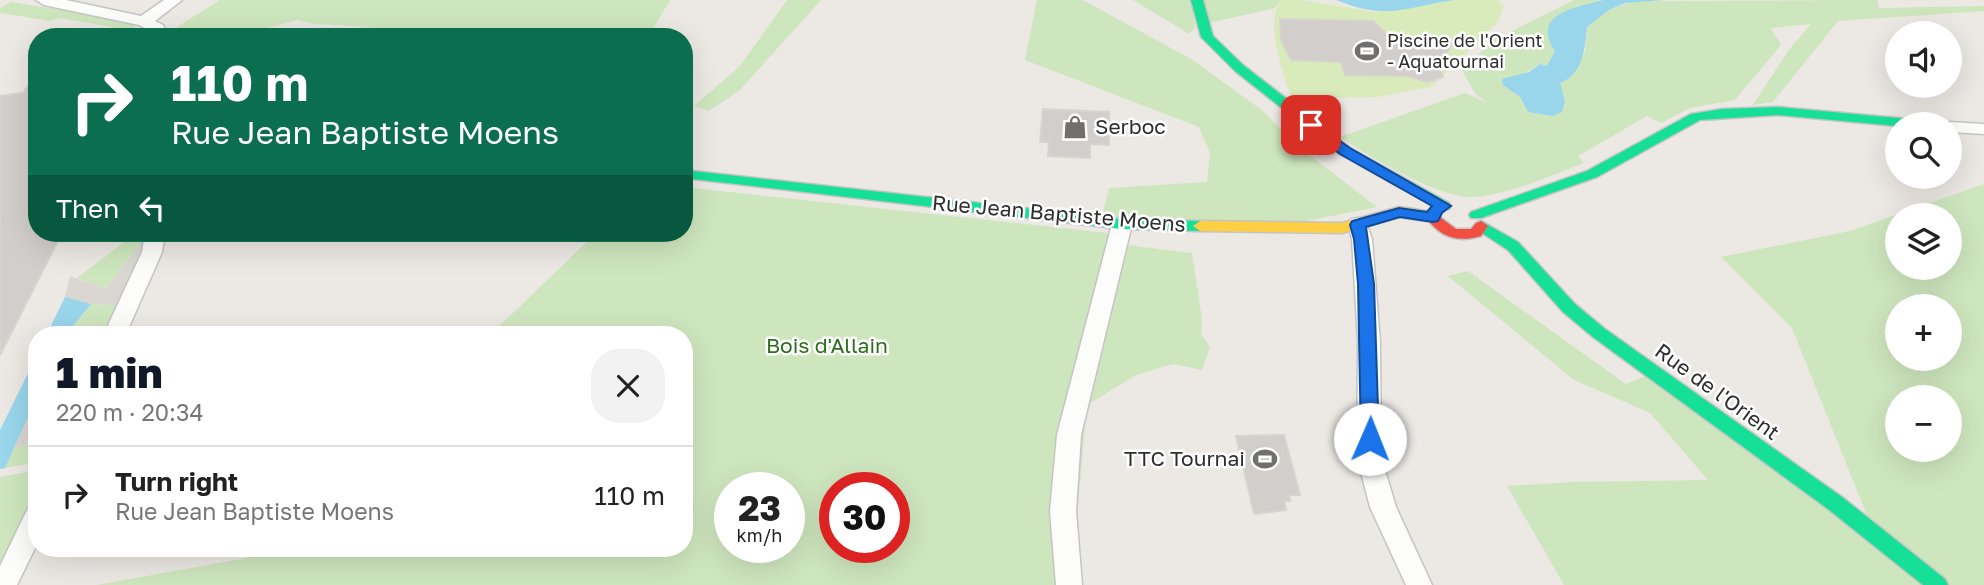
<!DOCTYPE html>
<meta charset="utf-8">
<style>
:root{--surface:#fff;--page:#f2f2f2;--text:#222;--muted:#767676;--line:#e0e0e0;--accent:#111827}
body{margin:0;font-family:"Golos Text",sans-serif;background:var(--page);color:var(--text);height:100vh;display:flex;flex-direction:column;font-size:26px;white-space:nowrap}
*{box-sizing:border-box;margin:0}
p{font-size:23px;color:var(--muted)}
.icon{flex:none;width:38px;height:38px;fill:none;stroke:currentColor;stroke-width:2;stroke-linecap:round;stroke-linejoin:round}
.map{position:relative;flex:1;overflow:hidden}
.side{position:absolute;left:28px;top:326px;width:665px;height:231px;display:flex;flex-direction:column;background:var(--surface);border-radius:28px;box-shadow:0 7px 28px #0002}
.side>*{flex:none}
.hud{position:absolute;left:28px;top:28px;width:665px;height:214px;border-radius:28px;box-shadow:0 7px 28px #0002;background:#0b6e4f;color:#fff;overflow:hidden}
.buttons{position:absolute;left:1885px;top:21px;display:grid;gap:14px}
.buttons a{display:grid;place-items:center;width:77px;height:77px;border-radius:50%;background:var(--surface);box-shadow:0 7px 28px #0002;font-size:35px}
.speed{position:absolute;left:714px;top:472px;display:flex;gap:14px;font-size:35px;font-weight:700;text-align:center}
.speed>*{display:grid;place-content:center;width:91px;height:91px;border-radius:50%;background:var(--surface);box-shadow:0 7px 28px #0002;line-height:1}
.speed small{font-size:18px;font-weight:400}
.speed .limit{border:10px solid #d22;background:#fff;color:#111}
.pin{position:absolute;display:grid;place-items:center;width:60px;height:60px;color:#fff;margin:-30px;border-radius:14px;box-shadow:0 4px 10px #0006}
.me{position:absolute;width:77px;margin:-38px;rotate:1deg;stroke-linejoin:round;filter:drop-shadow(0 0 5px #0008)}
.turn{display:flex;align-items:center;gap:24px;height:147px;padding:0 28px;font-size:32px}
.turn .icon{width:91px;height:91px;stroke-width:2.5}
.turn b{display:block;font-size:49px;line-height:60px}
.then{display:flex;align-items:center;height:66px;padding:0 28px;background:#0003;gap:14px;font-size:26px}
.round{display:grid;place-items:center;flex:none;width:74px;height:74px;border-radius:28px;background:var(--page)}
.headline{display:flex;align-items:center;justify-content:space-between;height:119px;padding:0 28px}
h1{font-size:42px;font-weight:800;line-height:52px;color:var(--accent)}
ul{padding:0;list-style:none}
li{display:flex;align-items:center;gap:21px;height:98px;padding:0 28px;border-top:2px solid var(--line)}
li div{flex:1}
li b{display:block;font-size:26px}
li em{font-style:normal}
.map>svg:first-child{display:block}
.green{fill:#cee6be;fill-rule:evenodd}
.pitch{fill:#d9eabb}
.plaza{fill:#dad6d2}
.water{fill:#99d6ec}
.building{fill:#d1cecb;stroke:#d7d4d0;stroke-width:2}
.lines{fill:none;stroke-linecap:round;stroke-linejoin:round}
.street-casing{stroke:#c5c4c5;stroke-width:3}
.fast-casing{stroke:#c5c4c5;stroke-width:3}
.slow-casing{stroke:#c5c4c5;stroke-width:3}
.jam-casing{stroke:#c5c4c5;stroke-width:3}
.street{fill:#fcfcfb;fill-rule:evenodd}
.fast{fill:#16e098;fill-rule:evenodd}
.slow{fill:#ffcf43;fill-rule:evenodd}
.jam{fill:#f24e42;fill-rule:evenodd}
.route{fill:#1a73e8;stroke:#114b97;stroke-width:2}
.labels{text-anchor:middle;stroke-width:5;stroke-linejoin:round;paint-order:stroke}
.far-poi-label{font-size:18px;fill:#2e2e2e;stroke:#fff;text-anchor:start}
.poi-label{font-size:21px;fill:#2e2e2e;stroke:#fff;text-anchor:start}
.street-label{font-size:21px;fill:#2e2e2e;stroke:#fff}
.park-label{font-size:21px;fill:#2c6e1b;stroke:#fff}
</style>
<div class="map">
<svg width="1984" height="585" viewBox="0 0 1984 585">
<rect width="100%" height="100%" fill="#ece8e4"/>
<g class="green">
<polygon points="220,0 670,0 648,37 257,37 275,32 374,27 313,24 298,20 233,37 183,37 177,27"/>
<polygon points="787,0 821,0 739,91 709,111 694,106 740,66"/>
<polygon points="1037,0 1083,0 1191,59 1262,110 1295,144 1377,207 1291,224 1102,217 1109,188 1207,182 1210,153 1199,127 1025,60"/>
<polygon points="1133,0 1192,0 1195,28 1189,34"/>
<polygon points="1203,0 1281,0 1275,8 1205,24"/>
<path d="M1574 0H1603L1593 3 1547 66 1540 64 1503 85 1520 97 1528 112 1552 116 1565 100 1559 83 1585 52 1587 27 1609 10 1633 1 1877 0 1879 8 1984 6V11L1838 21 1773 102 1753 105 1788 51 1811 24 1771 28 1781 45 1735 100 1690 108 1661 123 1647 116 1578 156 1584 163C1550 176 1513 193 1476 197 1440 200 1370 157 1340 137L1465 93 1486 102 1474 92 1462 70 1494 40Z"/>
<polygon points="11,2 126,20 149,37 129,37 111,27 59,18 50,21 0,13 0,8"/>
<path d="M1984 184V585H1949L1868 518 1792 328 1721 257 1850 231ZM1897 215H1950V268H1897ZM1897 306H1950V359H1897ZM1897 397H1950V450H1897Z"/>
<path d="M684 187 1108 233 1111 240 1119 244 1192 253 1202 319 1201 334 1210 347 1202 370 1173 364 1136 375 1087 405 1071 585H97L302 548H684V334H491L596 233H684ZM730 488H789V548H730ZM835 488H894V548H835Z"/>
<polygon points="136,233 148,233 106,289 77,278"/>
<polygon points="1468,271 1626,384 1648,375 1929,585 1564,585 1507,486 1573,482 1708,480 1650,413 1574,380 1448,276"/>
<polygon points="91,304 118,305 105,334 66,334"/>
<polygon points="31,444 37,445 37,462 5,468 14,448"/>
<polygon points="37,470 37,491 5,563 0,564 0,477"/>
</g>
<path class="pitch" d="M1281 0H1301L1376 12 1455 0H1498L1504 6 1498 22 1431 87 1377 97 1332 98 1313 108 1291 96C1283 72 1264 22 1281 0Z"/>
<g class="plaza">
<polygon points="148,233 158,233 157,238 162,240 122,334 105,334 117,305 91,304 65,297 70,276 106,289"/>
<polygon points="37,397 37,445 31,444 14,448"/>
</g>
<g class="water">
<path d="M1336 0H1455C1404 7 1388 21 1336 0Z"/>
<path d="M1603 0H1664L1625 3 1609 10 1587 27C1585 48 1583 75 1560 83L1565 101 1562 112 1552 116 1528 112 1520 97 1503 85 1502 79 1529 72 1540 64 1547 66 1555 51C1529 13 1579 7 1603 0Z"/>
<polygon points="65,297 91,304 66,334 47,334"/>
<polygon points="37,355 37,397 5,468 0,469 0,430"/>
</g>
<g class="building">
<polygon points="1280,19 1373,21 1387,34 1416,37 1425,34 1454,42 1438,66 1443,77 1428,82 1407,76 1345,75 1341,62 1291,60 1281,40"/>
<polygon points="37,73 37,233 62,233 0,355 0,96 23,93"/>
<polygon points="1043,109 1109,112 1109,145 1090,144 1090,158 1048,156 1049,142 1040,142"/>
<polygon points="1284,435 1300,495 1289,495 1290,501 1284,501 1286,510 1254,514 1236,436"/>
</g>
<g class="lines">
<g class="street-casing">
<g id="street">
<polygon points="36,0 66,0 141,16 164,0 182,0 155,21 163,25 169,37 153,37 150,31 139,25 44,5"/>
<polygon points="1950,122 1984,124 1984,134 1950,132 1950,124 1943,124"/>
<polygon points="1122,218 1129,219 1132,224 1081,435 1076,511 1082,585 1056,585 1050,511 1057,435 1112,224 1115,219"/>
<polygon points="1358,218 1365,219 1372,239 1380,342 1381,457 1396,507 1432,585 1406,585 1370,507 1357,457 1358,342 1352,239 1348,224 1351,219"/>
<polygon points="145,233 165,233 162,252 126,334 104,334 142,252"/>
<polygon points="37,505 37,544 17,585 0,585 0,566 28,508"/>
</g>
</g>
<g class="fast-casing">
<g id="fast">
<polygon points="1191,0 1203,0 1213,36 1243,65 1350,148 1449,203 1451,206 1449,209 1439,209 1340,154 1235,71 1201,37"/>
<polygon points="1778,107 1920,120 1927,124 1897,126 1778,115 1700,120 1597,177 1481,218 1471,218 1469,215 1471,212 1587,171 1691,114 1722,109"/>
<polygon points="684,170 1122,219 1200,221 1207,226 1200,231 1122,229 684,178"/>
<polygon points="1481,221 1518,242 1575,304 1605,329 1842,497 1945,579 1948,585 1923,585 1828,509 1593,337 1563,312 1508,250 1476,229 1474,226"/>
</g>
</g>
<g class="slow-casing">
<polygon id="slow" points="1399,207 1433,212 1440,217 1433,222 1399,217 1342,233 1200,231 1193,226 1200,221 1342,223"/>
</g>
<g class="jam-casing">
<path id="jam" d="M1433 212 1456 229H1471L1476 223 1481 221 1488 226 1481 236C1458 243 1439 237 1426 217Z"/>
</g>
<use href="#street" class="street"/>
<use href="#fast" class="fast"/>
<use href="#slow" class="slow"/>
<use href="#jam" class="jam"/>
</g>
<polygon class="route" points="1311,121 1350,148 1451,206 1442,213 1438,221 1433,222 1400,217 1366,227 1374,284 1379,439 1376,444 1363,444 1361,439 1358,284 1354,239 1350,225 1352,221 1399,208 1427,212 1432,206 1340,154 1307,128 1307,123"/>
<defs>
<g id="stadium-bare" transform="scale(1.89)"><path d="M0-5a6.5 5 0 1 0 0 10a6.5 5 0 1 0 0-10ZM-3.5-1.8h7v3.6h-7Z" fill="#706f6e" stroke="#fff" stroke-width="2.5" paint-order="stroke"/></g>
<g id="shop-bare" transform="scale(1.89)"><path d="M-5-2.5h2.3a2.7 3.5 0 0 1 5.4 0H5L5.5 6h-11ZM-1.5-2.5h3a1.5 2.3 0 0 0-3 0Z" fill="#706f6e" stroke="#fff" stroke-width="2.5" paint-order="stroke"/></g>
</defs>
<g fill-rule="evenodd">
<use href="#stadium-bare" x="1367" y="51"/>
<use href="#shop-bare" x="1075" y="127"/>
<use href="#stadium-bare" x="1265" y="459"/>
</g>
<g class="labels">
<g class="far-poi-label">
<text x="1387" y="47">Piscine de l'Orient<tspan x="1387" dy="21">- Aquatournai</tspan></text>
</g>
<g class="poi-label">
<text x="1095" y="134">Serboc</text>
<text x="1245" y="466" text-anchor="end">TTC Tournai</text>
</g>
<g class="street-label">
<text transform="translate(1059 214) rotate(5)" y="7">Rue Jean Baptiste Moens</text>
<text transform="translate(1717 392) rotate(36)" y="7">Rue de l'Orient</text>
</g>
<g class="park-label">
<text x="827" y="353">Bois d'Allain</text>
</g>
</g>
</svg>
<div class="buttons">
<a><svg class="icon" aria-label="sound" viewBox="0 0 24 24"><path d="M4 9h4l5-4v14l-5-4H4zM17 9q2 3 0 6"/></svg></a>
<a><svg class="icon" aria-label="search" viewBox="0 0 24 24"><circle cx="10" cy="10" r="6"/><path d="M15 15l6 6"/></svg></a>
<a><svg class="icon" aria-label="layers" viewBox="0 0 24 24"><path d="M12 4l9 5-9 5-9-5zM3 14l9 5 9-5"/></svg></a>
<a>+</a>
<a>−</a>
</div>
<div class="speed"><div>23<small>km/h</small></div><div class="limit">30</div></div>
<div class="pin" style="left:1311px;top:125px;background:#d93025"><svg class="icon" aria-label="arrive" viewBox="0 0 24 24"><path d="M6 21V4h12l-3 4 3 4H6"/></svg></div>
<svg class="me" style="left:1370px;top:439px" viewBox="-20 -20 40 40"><circle r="19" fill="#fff"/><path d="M0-13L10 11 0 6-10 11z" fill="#1a73e8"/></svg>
<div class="hud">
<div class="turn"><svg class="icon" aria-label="right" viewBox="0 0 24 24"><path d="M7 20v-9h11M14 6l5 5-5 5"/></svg><div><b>110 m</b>Rue Jean Baptiste Moens</div></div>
<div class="then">Then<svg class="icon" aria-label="left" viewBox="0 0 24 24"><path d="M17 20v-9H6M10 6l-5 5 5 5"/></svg></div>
</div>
<section class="side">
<div class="headline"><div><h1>1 min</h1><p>220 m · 20:34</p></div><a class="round"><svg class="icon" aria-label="close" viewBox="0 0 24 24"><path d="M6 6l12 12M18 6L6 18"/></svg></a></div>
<ul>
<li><svg class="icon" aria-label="right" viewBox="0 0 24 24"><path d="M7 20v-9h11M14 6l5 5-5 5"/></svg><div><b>Turn right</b><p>Rue Jean Baptiste Moens</p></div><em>110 m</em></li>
</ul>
</section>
</div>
